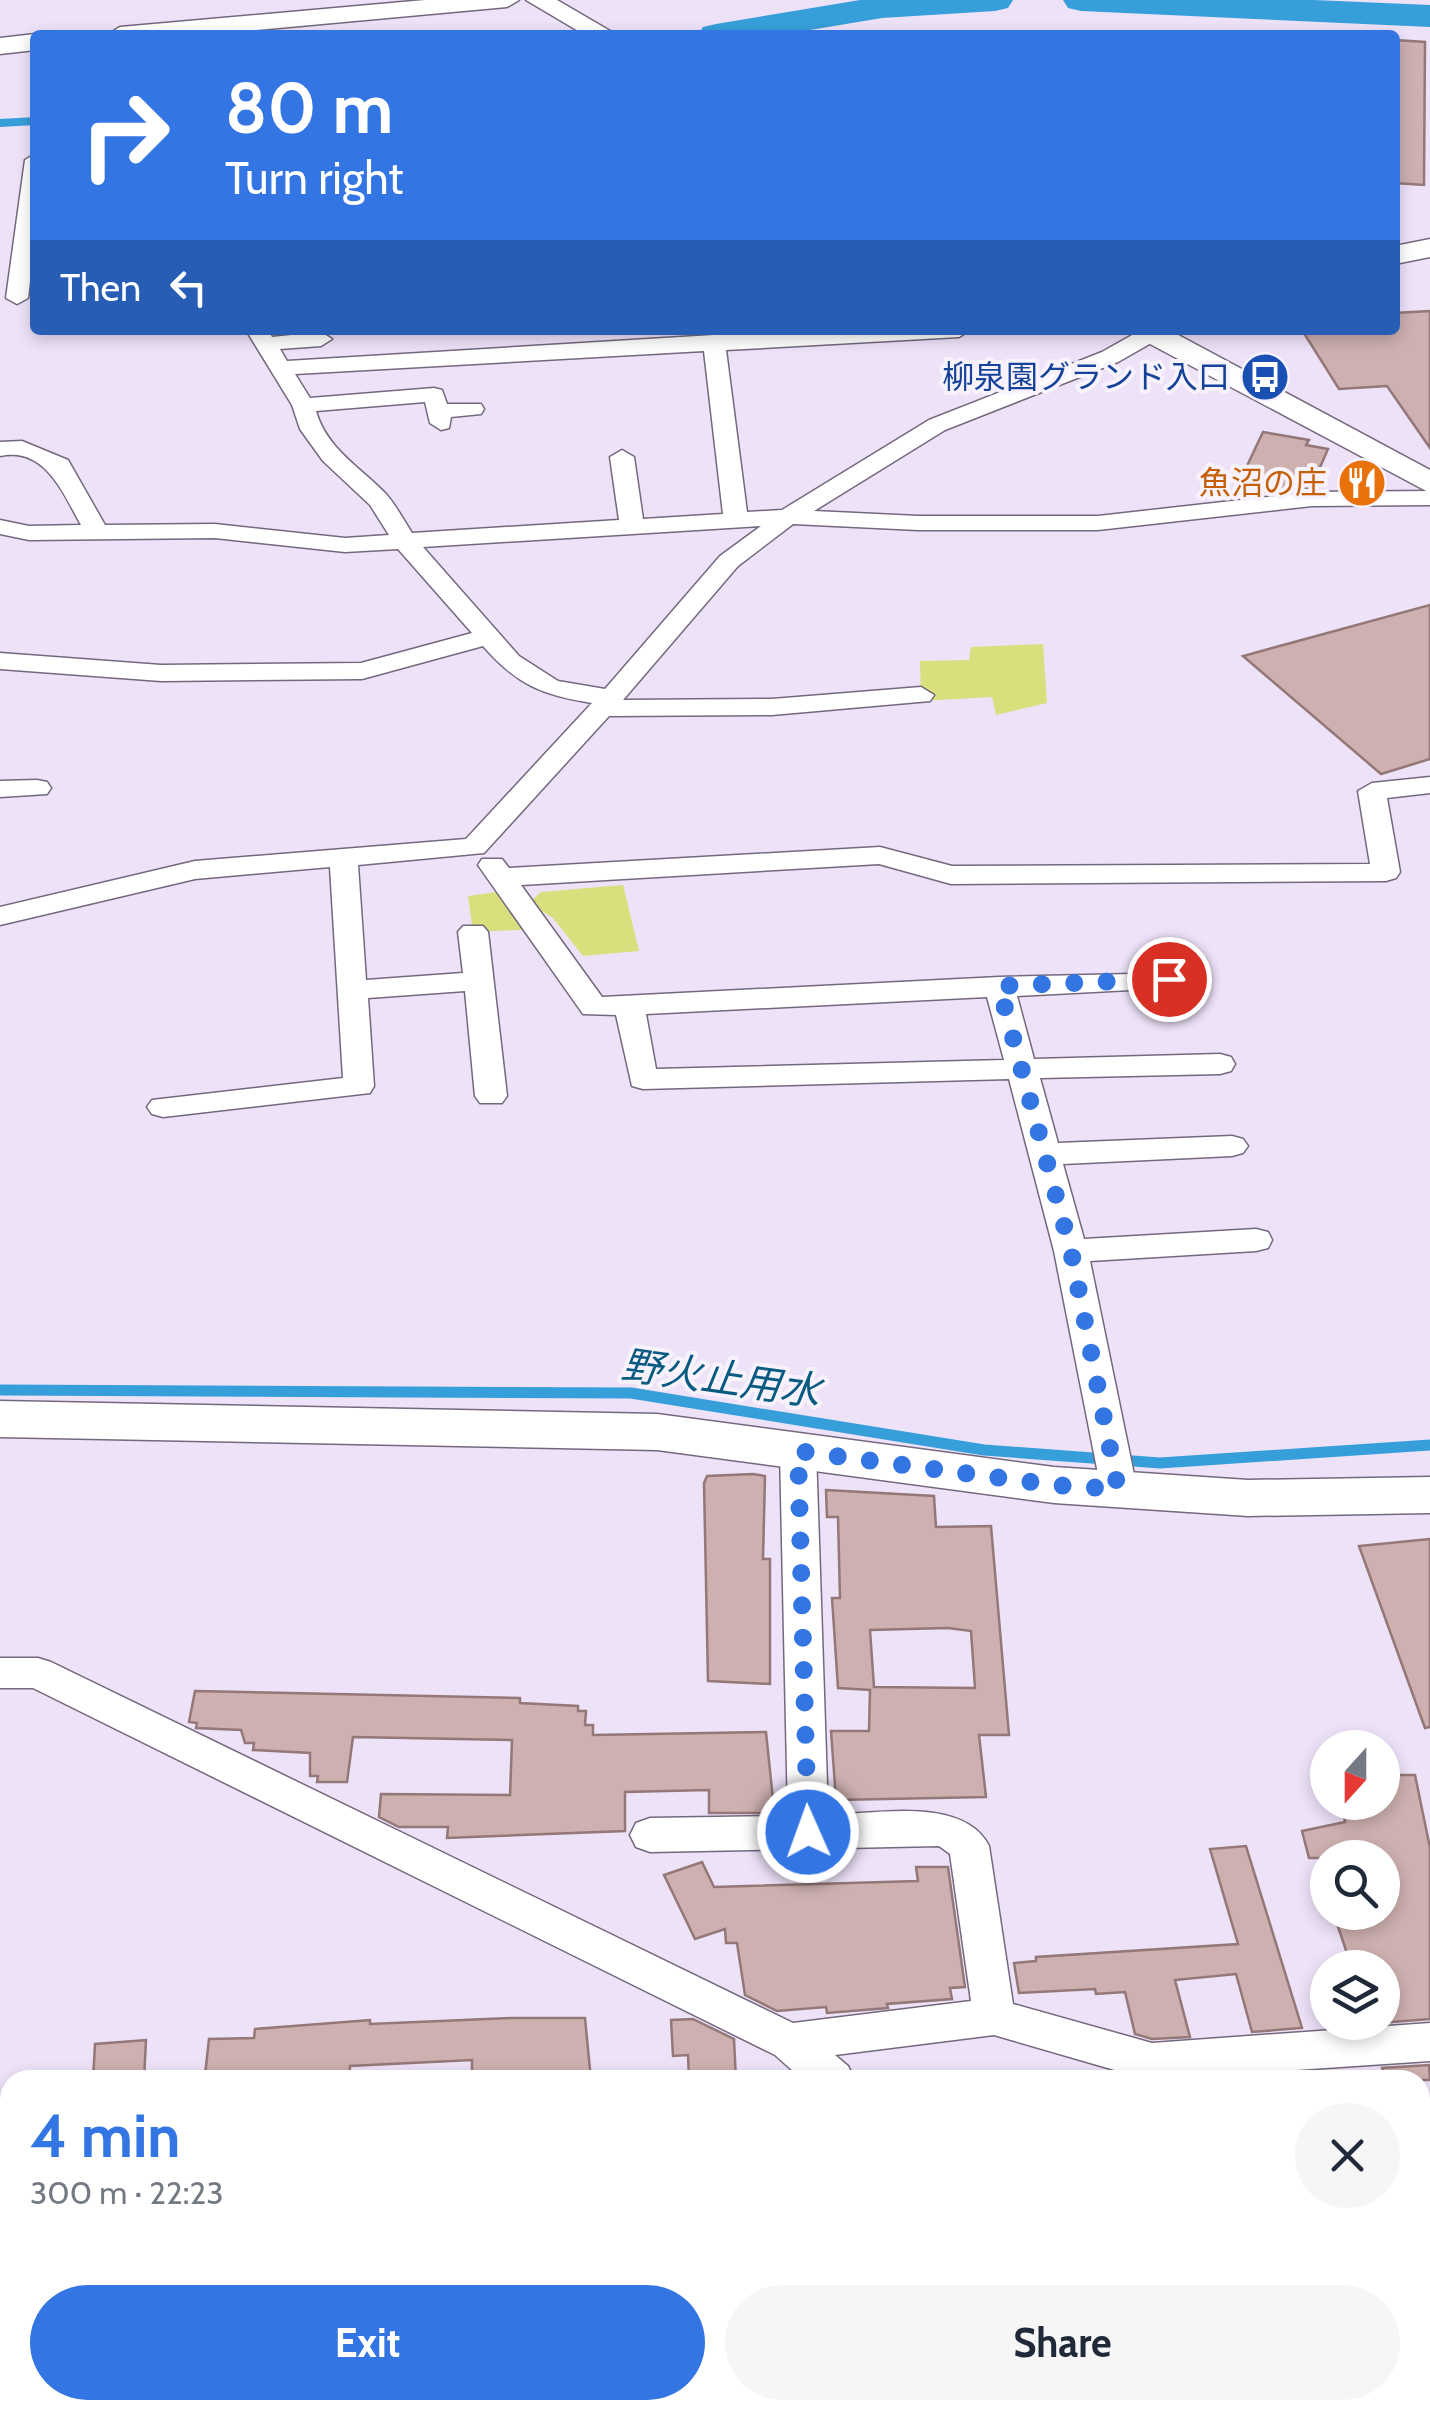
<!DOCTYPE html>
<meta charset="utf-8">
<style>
:root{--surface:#fff;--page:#f6f6f7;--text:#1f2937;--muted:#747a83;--accent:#3275e3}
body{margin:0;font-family:Cabin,"Noto Sans JP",sans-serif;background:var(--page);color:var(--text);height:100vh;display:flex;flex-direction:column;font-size:38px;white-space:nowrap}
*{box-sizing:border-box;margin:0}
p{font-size:32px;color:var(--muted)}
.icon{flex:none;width:55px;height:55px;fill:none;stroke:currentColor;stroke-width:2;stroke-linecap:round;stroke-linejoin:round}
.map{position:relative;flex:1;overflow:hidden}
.side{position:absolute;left:0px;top:2070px;width:1430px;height:350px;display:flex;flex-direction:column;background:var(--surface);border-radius:30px 30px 0 0;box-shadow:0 5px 15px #0003}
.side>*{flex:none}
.banner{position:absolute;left:30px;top:30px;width:1370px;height:305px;border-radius:10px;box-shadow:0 5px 15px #0003;background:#3275e3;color:#fff;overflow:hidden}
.needle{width:65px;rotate:201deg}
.controls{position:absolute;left:1310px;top:1730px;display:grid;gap:20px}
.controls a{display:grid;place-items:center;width:90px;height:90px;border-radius:50%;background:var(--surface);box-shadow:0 5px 15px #0003;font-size:50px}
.pin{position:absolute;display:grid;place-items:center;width:85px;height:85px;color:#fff;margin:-42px;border:5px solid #fff;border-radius:50%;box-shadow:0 2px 10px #0007}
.me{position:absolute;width:110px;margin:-55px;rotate:358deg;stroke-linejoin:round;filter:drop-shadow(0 0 8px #0008)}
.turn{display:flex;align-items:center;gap:35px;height:210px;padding:0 30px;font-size:45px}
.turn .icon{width:130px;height:130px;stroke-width:2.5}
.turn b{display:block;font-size:70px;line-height:85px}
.then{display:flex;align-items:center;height:95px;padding:0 30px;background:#0003;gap:20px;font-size:38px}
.round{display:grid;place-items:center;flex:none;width:105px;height:105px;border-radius:52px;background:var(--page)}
.head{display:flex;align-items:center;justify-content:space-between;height:170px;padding:0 30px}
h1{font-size:60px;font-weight:700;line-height:75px;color:var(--accent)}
.action{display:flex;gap:20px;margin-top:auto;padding:20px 30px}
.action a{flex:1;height:115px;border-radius:60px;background:var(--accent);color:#fff;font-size:40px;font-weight:700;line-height:115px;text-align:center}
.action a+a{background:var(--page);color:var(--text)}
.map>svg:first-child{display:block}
.green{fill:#d8df7c}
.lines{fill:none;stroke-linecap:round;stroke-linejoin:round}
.stream-far1{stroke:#369fd9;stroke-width:8}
.stream{stroke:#369fd9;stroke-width:11}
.river{fill:#369fd9;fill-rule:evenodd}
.building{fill:#cdb0af;stroke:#937877;stroke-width:2.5;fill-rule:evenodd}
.street-casing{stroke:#74687d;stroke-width:3}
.secondary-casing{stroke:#74687d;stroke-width:3}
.street{fill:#fff;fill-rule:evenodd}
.secondary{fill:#fff;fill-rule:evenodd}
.route{stroke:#3275e3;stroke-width:18;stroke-dasharray:0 32.4}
.labels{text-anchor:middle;stroke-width:8;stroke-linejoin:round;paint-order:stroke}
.far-transit-label{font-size:32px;fill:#164399;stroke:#f7f2fc;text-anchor:end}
.far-food-label{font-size:32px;fill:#c56008;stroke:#f7f2fc;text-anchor:end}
.water-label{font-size:40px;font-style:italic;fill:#095a81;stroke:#f7f2fc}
</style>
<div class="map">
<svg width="1430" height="2420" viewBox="0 0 1430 2420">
<rect width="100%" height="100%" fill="#eee2f9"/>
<g class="green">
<polygon points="1043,644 1047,703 996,715 992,697 921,701 920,661 969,660 971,647"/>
<polygon points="623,885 639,951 583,956 553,918 529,903 541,892"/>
<polygon points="511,890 539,929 473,932 468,896"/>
</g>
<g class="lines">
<polyline class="stream-far1" points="0,123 35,121"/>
<polyline class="stream" points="0,1390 631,1393 984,1450 1160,1463 1430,1445"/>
<g class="river">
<polygon points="860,0 1013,0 1008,8 995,11 882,18 780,35 698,35 703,27 716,24"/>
<polygon points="1063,0 1314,0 1430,5 1430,27 1081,11 1068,8"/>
</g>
</g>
<g class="building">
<polygon points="1395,40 1425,42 1424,185 1395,183"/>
<polygon points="1430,311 1430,448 1387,386 1339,389 1302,330 1395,330 1395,313"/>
<polygon points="1263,432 1309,440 1306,445 1328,449 1311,488 1271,493 1237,487"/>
<polygon points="1430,605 1430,759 1381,774 1243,656"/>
<polygon points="753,1474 765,1476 763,1559 770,1559 770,1684 708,1681 704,1483 707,1476"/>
<path d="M826 1490 934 1496 936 1527 991 1526 1009 1735H979L986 1797 836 1800 831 1731H869L870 1690 838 1688 832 1598H840L838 1517H827ZM948 1628 971 1631 975 1688 874 1687 870 1630Z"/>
<polygon points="1430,1539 1430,1727 1425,1728 1359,1546"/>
<polygon points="195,1691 520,1698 520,1703 578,1706 578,1711 586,1711 585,1725 593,1725 593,1735 766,1732 774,1809 769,1809 769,1813 709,1813 709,1790 625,1792 625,1831 447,1838 448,1827 399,1827 379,1817 381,1794 510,1795 512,1740 353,1737 347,1782 317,1782 318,1776 310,1776 310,1753 253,1750 254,1743 245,1743 241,1730 196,1728 197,1723 189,1722"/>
<polygon points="1382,1775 1415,1775 1430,1848 1430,2019 1368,2024 1382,2022 1382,1968 1352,1968 1333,1912 1382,1912 1382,1858 1309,1858 1302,1831 1345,1822 1341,1802 1382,1802"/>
<polygon points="1246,1846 1302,2028 1252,2032 1236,1974 1175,1980 1190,2037 1152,2039 1135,2034 1125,1992 1096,1994 1095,1989 1019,1993 1014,1963 1036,1961 1036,1957 1238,1944 1210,1849"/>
<polygon points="702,1862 714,1887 918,1881 916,1867 948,1867 965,1987 950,1988 952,1999 887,2004 888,2008 827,2013 826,2007 777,2011 745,1995 737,1943 726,1943 725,1929 695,1939 664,1875"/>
<polygon points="512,2018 585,2018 591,2080 472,2080 472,2060 350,2066 349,2080 301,2080 301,2072 205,2075 209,2039 254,2038 255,2029 370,2020 370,2024"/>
<polygon points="693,2019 734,2039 736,2080 689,2080 688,2055 673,2056 671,2020"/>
<polygon points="146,2040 144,2080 93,2080 95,2044"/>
<polygon points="1429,2065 1430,2080 1386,2080 1382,2068"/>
</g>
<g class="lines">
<g class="street-casing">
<g id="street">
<polygon points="35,154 35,239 28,298 17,304 6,298 25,160"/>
<path d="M246 330H268L272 337 321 332 332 339 321 346 280 349 287 361 714 335 970 330 959 337 726 350 747 512 782 510 929 420 1102 352 1141 330H1161L1160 338 1118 362 945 430 814 511 918 516H1098L1312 492 1430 491V505L1312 506 1098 530H918L793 524 738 566 623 700 772 699 921 687 934 695 930 701 772 715 609 716 484 853 358 865 366 980 463 973 458 932 463 926H483L488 932 507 1096 502 1103H480L475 1096 465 991 368 998 374 1086 370 1093 163 1117 152 1114 147 1107 152 1100 343 1078 330 867 195 879 0 925V907L195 861 466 839 592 703C542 695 517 685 483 646L362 679 161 681 0 669V653L161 665 361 663 472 633 398 549 345 552 215 538 29 540 0 534V520L29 526 81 525C63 493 45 446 0 456V442L22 441 68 460 105 525 215 524 345 538 389 535 370 505 323 461 300 429 292 405ZM704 351 723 514 643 519 634 457 622 450 610 457 619 520 412 533C404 521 396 505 386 494 361 468 326 448 316 411L425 402 430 423 441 430 449 428 451 417 481 414 484 409 481 404H447L442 390 434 388 310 398 295 374ZM761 526 720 556 605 689 558 681 519 656 423 547Z"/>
<path d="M1430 777V793L1387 798 1400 872 1396 878 1386 881 951 884 879 864 521 885 602 997 999 977 1179 973 1184 979 1179 985 1169 988 1017 996 1034 1059 1220 1054 1231 1057 1235 1064 1231 1071 1220 1074 1040 1078 1058 1143 1232 1136 1243 1139 1248 1146 1243 1153 1232 1156 1063 1164 1084 1239 1256 1229 1268 1232 1272 1240 1268 1248 1256 1251 1090 1261 1137 1489 1132 1498 1119 1502 1106 1498 1101 1489 1054 1251 1009 1079 643 1089 632 1086 616 1015 583 1014 478 865 482 859H502L509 868 880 847 952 866 1370 864 1358 791 1372 783ZM987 997 1004 1060 656 1069 646 1014Z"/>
<polygon points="37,780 47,782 51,788 47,794 0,797 0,781"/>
<path d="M798 1438 811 1442 816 1451 828 1815C875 1814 964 1796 989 1846L1013 2004 1152 2043 1430 2023V2061L1149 2080 994 2035 835 2055 848 2066 855 2080H803L775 2055 33 1688H0V1658H38L51 1662 793 2023 971 2001 950 1854 939 1846 650 1852 636 1847 630 1835 636 1823 650 1818 788 1816 780 1451 785 1442Z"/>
<rect x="0" y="2232" width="10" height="42"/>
<polygon points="10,2352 10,2396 0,2397 0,2353"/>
<polygon points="1191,2410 1247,2410 1252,2420 1196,2420"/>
</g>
</g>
<g class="secondary-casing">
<g id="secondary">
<polygon points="425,0 519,0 507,7 203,35 107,35 120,27"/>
<polygon points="526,0 557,0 617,35 585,35"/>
<polygon points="35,34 35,50 0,54 0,38"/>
<polygon points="1430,239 1430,257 1395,264 1395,246"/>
<polygon points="1131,330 1169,330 1430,470 1430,493 1135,336"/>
<polygon points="0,1401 657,1414 1054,1467 1248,1480 1430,1477 1430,1513 1248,1516 1054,1503 657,1450 0,1437"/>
</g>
</g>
<use href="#street" class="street"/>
<use href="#secondary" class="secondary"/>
</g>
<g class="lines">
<polyline class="route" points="808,1832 798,1451 1054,1485 1118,1489 1071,1251 999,986 1169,979"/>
</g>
<defs>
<g id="bus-disc" transform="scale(2.5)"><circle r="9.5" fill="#1a4fb4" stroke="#f7f2fc"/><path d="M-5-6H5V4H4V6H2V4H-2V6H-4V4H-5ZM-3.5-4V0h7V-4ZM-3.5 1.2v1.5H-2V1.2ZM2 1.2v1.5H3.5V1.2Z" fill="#fff"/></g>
<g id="restaurant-disc" transform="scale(2.5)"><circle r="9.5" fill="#e8710a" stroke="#f7f2fc"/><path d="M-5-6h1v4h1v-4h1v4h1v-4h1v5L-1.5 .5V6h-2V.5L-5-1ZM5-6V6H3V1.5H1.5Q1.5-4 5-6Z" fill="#fff"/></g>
</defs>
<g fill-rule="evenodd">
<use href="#bus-disc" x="1265" y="377"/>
<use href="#restaurant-disc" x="1362" y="483"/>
</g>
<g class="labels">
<g class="far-transit-label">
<text x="1230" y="388">柳泉園グランド入口</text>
</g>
<g class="far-food-label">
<text x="1327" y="494">魚沼の庄</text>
</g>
<g class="water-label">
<text transform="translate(721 1378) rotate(8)" y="14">野火止用水</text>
</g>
</g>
</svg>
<div class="controls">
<a><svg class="needle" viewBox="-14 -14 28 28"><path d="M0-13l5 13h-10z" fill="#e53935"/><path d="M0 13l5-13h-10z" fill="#747a83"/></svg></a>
<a><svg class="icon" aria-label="search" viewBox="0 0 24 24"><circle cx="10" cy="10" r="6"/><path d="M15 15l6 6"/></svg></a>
<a><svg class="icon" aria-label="layers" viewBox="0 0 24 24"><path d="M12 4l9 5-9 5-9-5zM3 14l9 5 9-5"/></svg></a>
</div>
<div class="pin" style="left:1169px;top:979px;background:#d93025"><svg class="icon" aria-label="arrive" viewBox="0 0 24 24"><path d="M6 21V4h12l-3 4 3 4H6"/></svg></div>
<svg class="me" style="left:808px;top:1832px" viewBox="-20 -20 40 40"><circle r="17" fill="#3275e3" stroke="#fff" stroke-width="3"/><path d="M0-11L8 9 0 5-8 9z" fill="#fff"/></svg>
<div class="banner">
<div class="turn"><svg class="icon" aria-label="right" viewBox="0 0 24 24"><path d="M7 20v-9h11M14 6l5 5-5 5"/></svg><div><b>80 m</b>Turn right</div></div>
<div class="then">Then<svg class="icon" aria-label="left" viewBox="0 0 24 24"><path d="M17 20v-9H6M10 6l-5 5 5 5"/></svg></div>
</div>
<section class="side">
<div class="head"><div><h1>4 min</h1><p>300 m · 22:23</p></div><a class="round"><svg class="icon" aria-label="close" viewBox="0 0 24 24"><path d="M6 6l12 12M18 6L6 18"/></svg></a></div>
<div class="action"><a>Exit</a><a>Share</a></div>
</section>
</div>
